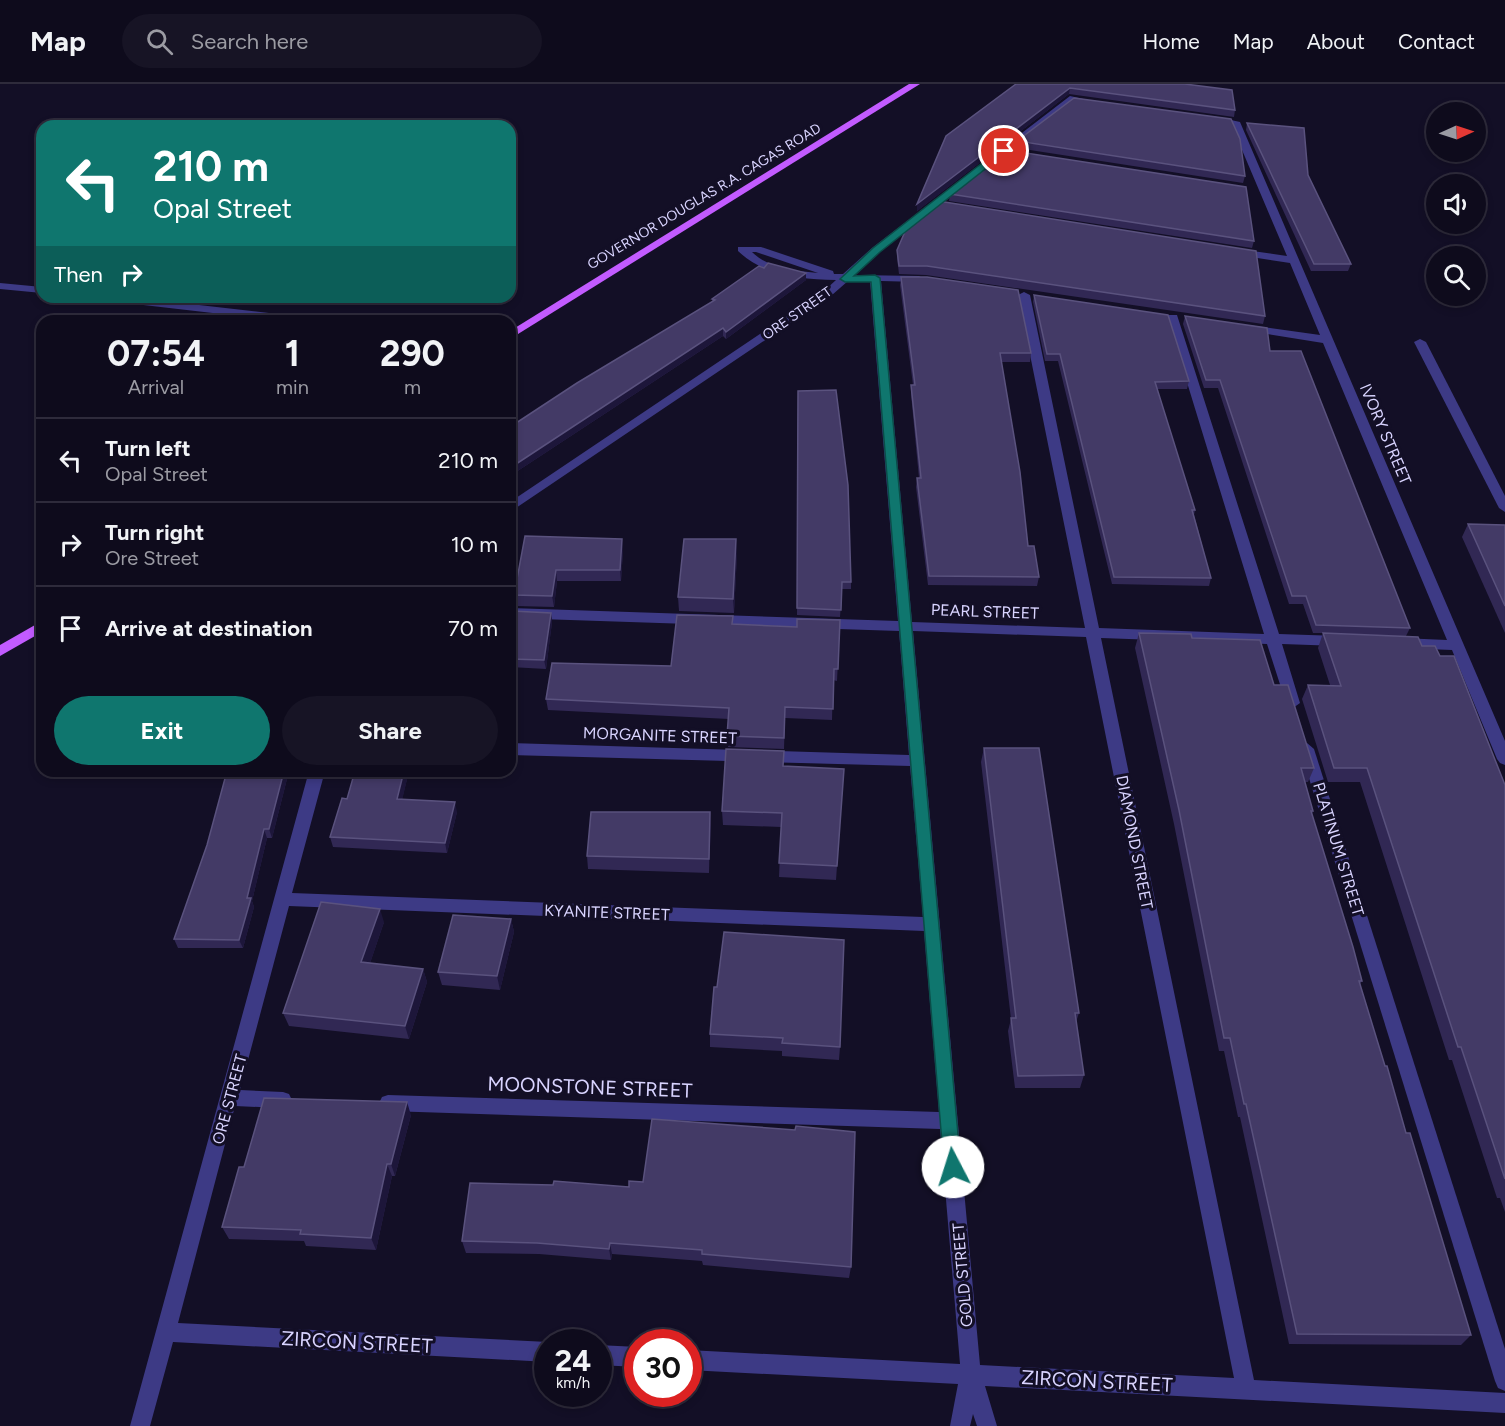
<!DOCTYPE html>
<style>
:root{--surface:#0e0b1c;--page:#171425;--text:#f1f3f6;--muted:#9b9ba3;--line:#2e2b3b;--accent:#0f766e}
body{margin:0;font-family:Figtree,sans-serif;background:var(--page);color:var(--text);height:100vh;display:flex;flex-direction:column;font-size:22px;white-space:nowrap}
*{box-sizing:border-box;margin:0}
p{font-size:20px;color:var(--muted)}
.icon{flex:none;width:33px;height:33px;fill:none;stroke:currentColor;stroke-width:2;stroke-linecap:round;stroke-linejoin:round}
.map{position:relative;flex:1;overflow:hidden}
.drawer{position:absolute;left:36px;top:231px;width:480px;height:462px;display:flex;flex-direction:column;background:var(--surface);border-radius:18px;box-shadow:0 3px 9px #0003,0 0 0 2px var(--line)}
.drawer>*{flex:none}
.banner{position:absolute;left:36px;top:36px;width:480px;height:183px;border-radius:18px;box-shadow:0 3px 9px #0003,0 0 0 2px var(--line);background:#0f766e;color:#fff;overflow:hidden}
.needle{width:39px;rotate:87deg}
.tools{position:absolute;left:1426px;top:18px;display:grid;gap:12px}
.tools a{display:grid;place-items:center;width:60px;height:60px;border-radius:50%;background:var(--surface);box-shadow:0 3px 9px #0003,0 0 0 2px var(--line);font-size:30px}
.speed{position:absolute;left:534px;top:1245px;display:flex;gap:12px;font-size:30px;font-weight:700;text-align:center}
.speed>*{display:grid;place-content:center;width:78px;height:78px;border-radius:50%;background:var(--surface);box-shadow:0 3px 9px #0003,0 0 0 2px var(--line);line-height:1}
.speed small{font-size:15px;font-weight:400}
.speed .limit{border:9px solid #d22;background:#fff;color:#111}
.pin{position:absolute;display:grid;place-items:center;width:51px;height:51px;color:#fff;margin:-26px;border:3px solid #fff;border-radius:50%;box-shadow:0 2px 6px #0007}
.me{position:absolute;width:66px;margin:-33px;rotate:355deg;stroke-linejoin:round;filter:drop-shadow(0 0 4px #0008)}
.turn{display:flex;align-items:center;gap:21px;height:126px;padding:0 18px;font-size:27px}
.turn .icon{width:78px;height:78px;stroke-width:2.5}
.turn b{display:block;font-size:42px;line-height:51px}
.then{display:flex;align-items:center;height:57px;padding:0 18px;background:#0003;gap:12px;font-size:22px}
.eta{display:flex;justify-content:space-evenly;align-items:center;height:102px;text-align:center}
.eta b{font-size:36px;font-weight:700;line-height:42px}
.action{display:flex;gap:12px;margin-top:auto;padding:12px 18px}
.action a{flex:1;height:69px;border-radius:36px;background:var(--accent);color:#fff;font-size:24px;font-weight:700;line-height:69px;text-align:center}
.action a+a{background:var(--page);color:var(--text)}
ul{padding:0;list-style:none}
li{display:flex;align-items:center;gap:18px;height:84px;padding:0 18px;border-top:2px solid var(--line)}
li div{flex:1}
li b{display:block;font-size:22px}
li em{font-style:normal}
header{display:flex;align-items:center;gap:36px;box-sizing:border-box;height:84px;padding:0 30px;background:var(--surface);border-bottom:2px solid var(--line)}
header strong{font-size:28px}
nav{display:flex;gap:33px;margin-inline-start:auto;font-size:21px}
.search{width:420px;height:54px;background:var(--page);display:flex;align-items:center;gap:15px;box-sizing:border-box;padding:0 21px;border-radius:33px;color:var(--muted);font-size:22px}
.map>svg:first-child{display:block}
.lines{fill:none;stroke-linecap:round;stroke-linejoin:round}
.service{fill:#3d3a85;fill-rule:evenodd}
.minor{fill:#3d3a85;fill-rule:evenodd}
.primary{fill:#c25bff;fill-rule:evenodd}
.wall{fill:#312854}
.shaded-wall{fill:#1d163a}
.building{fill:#433a66;stroke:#5a527e;stroke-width:1.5}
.route{fill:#0f766e;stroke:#0a4d48;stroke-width:1.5}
.labels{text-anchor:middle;stroke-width:6;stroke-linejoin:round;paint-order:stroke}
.far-street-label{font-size:14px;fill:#d9d4ff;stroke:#130f26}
.street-label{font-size:16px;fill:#d9d4ff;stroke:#130f26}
.near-street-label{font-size:20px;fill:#d9d4ff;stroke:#130f26}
</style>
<header>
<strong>Map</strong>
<div class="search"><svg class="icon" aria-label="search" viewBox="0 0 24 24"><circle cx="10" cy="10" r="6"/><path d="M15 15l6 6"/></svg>Search here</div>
<nav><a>Home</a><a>Map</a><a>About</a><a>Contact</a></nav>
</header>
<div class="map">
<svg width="1505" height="1342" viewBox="0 0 1505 1342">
<rect width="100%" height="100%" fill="#130f26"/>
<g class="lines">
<g class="service">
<polygon points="0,199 42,203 42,209 0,205"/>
<polygon points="94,213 129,213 312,234 318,237 282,237 100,216"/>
</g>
<g class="minor">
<path d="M1070 12 1097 18 1092 21 1072 18 880 168 855 191 919 192 924 195 919 198 881 197 912 538 1085 544 1018 211 1024 208 1030 211 1099 544 1264 550 1167 233 1169 231H1177L1279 550 1339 552 1346 557 1339 562 1282 560 1300 619 1293 624 1286 619 1267 560 1101 554 1254 1296 1505 1309V1329L985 1302 997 1342H977L973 1330 970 1342H950L958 1300 688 1286V1266L960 1280 940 1045 388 1027 382 1025 379 1019 382 1013 388 1011 939 1028 924 847 289 822 240 1006 283 1008 289 1010 292 1016 289 1022 283 1024 235 1022 178 1239 548 1258V1278L173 1258 150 1342H130L309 687H325L292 809 923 833 910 682 510 671V659L909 671 899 547 510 534V524L898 537 870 197H848L832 211 510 428V418L824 207 836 196C801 195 764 192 738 167V163H761L833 187 834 190H843L872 164ZM752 168H756L818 189C795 187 769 185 752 168ZM913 547 1086 553 1234 1294 980 1281Z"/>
<polygon points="1213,32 1240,38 1505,657 1505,681 1500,679 1497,675 1452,566 1401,564 1394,559 1401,554 1447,556 1323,259 1248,247 1242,244 1248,241 1320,251 1290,179 1238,171 1233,168 1238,165 1287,172 1231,40 1210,37 1210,33"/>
<polygon points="1420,255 1426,258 1505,412 1505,428 1499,424 1414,258"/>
<polygon points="1307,659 1314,665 1505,1265 1505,1307 1498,1304 1495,1297 1300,665"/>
<polygon points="598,1261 638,1263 638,1283 598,1281"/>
</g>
<g class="primary">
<polygon points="909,0 920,0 510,255 510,247"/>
<polygon points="42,537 42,548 0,572 0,561"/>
</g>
</g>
<g class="wall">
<polygon points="1016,0 1185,0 1235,26 1234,33 1069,10 917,127 917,120"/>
<polygon points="1247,39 1308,91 1351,180 1348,187 1311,187 1246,46"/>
<polygon points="1017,57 1245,92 1243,99 1017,64"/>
<polygon points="950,110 1254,157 1252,164 949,117"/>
<polygon points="897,166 1265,232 1263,240 926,191 899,190 897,174"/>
<polygon points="764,184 806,189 806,196 726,255 723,252 510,392 510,343 712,218 712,215"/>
<polygon points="901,193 1031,269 1030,278 1001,278 1028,462 1039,493 1037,502 928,501 916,403 917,394 919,394 911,310 911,301 913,301 900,201"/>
<polygon points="1034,211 1189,297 1187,305 1157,305 1195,426 1194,431 1211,494 1209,502 1112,500 1058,277 1045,277 1033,218"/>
<polygon points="1185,232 1270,267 1410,544 1406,552 1440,572 1505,701 1505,1128 1500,1114 1497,1114 1452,976 1449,976 1360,698 1328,698 1302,615 1308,601 1330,601 1318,564 1323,549 1313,549 1303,520 1289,520 1218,304 1204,304 1183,240"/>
<polygon points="798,307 851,498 851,505 842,505 840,533 797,531"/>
<polygon points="1468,440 1505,441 1505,549 1462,453"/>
<polygon points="525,452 623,466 621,497 557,497 554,523 516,522 514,511"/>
<polygon points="737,470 734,529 679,527 678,513"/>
<polygon points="551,529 552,538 546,585 510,583 510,536"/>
<polygon points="733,532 733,540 797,543 840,536 837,597 833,596 832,636 785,634 784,665 728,663 729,635 548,626 546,615 671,582"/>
<polygon points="1139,549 1192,554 1274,601 1314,684 1308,698 1305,698 1313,727 1312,730 1362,897 1360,900 1385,982 1471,1251 1461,1261 1289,1260 1240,1033 1238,1033 1224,967 1219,967 1174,740 1135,564"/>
<polygon points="984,664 1079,929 1076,938 1084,991 1080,1004 1015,1004 1008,947 1011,935 981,678"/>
<polygon points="783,682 844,685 836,796 779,793 781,743 723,741 722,727"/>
<polygon points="289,687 272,754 267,754 252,817 254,823 243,864 178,864 174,855 207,761"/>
<polygon points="409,687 402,715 457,728 447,769 333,763 330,753 347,715"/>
<polygon points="710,728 709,789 588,785 587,772"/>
<polygon points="511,835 514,848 500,906 442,901 438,888"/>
<polygon points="384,838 370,879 423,885 427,898 409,955 289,942 283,929"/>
<polygon points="714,903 840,963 839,976 782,972 782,967 710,963 710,950"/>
<polygon points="411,1031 395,1092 392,1092 376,1166 306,1162 304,1157 229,1155 222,1143 244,1083"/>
<polygon points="629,1103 851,1183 849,1194 703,1181 702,1177 612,1170 611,1176 539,1170 466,1169 462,1157"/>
</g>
<g class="shaded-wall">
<polygon points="1070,4 1069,10 917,127 917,120"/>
<polygon points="806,189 806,196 726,255 726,248"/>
<polygon points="723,244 723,252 510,392 510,384"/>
<polygon points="622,455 623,466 621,497 620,486"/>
<polygon points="736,455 737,470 734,529 733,515"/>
<polygon points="556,486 557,497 554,523 552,512"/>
<polygon points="551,529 552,538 546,585 544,576"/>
<polygon points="284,687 289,687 272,754 269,745"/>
<polygon points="404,687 409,687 400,725 397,715"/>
<polygon points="455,718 457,728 447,769 445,759"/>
<polygon points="710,728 711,742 709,789 709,775"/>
<polygon points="264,745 267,754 252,817 254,823 243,864 239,856 247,814"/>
<polygon points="380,825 384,838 366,891 361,878"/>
<polygon points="511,835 514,848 500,906 497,892"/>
<polygon points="423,885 427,898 409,955 405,942"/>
<polygon points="407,1018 411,1031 395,1092 391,1080"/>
<polygon points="387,1080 392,1092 376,1166 371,1154"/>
<polygon points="610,1159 612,1170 611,1176 609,1165"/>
</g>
<g class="building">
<polygon points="1016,0 1185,0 1232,6 1235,26 1070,4 917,120 946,52"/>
<polygon points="1074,14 1231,35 1240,55 1245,92 1017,57"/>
<polygon points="1247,39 1304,44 1308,91 1351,180 1314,180"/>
<polygon points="1007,66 1246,103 1254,157 950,110"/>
<polygon points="938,117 1256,167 1265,232 927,182 899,182 897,166 907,143"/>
<polygon points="768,179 806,189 726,248 723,244 510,384 510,343 577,299 715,216 712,215 759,182 764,184"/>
<polygon points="901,193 927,193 1018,206 1031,269 1000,269 1020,388 1028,462 1034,462 1039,493 929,492 917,394 921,394 911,301 915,301"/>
<polygon points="1034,211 1168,231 1189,297 1155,298 1195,426 1192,426 1211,494 1114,493 1060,270 1047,270"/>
<polygon points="1185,232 1267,244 1270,267 1301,267 1410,544 1316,541 1306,512 1292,512 1220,296 1206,296"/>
<polygon points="836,306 848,401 851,498 842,498 841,526 797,524 798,307"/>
<polygon points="1468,440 1505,441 1505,522"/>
<polygon points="525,452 622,455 620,486 556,486 552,512 514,511"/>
<polygon points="684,455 736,455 733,515 678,513"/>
<polygon points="512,527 551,529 544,576 510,575 510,536"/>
<polygon points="677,531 733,532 732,540 797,543 797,535 840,536 838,585 834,585 833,625 785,623 784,654 727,652 729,624 546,615 552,579 671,582"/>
<polygon points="1139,549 1191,550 1192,554 1260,556 1274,601 1288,601 1314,684 1301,684 1313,727 1311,727 1353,863 1362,897 1359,897 1385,982 1387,982 1406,1049 1410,1049 1471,1251 1297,1250 1246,1020 1244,1020 1230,954 1224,954 1179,726"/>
<polygon points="1323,549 1418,553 1422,562 1435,562 1440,572 1454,572 1505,701 1505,1095 1461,963 1458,963 1367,684 1334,684 1308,601 1341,602"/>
<polygon points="984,664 1039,664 1079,929 1075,929 1084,991 1018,992 1011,934 1016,934"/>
<polygon points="726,665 784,667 783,682 844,685 837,782 779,779 782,729 722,727"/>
<polygon points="227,687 284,687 269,745 264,745 247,814 251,814 239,856 174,855 207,761"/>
<polygon points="355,687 404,687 397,715 455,718 445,759 330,753 342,714 347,715"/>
<polygon points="591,728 710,728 709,775 587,772"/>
<polygon points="321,818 380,825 361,878 423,885 405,942 283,929"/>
<polygon points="453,831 511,835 497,892 438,888"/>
<polygon points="724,848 844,856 840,963 782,959 783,954 710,950 714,903 717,903"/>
<polygon points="264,1014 407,1018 391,1080 387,1080 371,1154 300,1150 301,1146 222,1143 239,1083 244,1083"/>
<polygon points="652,1035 795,1046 796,1042 855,1048 851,1183 702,1170 702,1166 610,1159 609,1165 537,1159 462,1157 470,1099 553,1101 554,1097 629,1103 629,1097 643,1098"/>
</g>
<polygon class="route" points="1000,65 1008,67 880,168 854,192 875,191 880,194 961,1083 959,1089 953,1091 947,1089 944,1083 871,198 845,198 840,195 873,164"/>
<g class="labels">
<g class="far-street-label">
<text transform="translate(704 112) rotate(-31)" y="5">GOVERNOR DOUGLAS R.A. CAGAS ROAD</text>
<text transform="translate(797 229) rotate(-35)" y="5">ORE STREET</text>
</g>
<g class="street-label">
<text transform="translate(1386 350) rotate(67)" y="6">IVORY STREET</text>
<text transform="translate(985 527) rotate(2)" y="6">PEARL STREET</text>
<text transform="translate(660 651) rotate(2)" y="6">MORGANITE STREET</text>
<text transform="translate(1135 758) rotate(79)" y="6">DIAMOND STREET</text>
<text transform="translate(1339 765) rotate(73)" y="6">PLATINUM STREET</text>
<text transform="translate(607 828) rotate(2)" y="6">KYANITE STREET</text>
<text transform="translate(229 1015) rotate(-75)" y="6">ORE STREET</text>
<text transform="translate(962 1191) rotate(-95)" y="6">GOLD STREET</text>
</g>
<g class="near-street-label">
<text transform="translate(590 1003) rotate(2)" y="7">MOONSTONE STREET</text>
<text transform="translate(357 1258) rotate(3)" y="7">ZIRCON STREET</text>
<text transform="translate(1097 1297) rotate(3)" y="7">ZIRCON STREET</text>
</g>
</g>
</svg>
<div class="tools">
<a><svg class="needle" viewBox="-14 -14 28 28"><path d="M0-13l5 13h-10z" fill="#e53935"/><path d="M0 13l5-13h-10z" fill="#9b9ba3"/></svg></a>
<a><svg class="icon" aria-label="sound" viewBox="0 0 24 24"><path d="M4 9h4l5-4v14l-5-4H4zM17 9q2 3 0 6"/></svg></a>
<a><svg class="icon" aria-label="search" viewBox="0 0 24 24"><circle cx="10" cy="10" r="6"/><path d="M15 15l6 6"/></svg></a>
</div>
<div class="speed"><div>24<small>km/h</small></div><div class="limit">30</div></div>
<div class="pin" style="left:1004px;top:67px;background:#d93025"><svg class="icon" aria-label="arrive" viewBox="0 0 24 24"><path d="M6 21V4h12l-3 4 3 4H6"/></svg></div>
<svg class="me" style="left:953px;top:1083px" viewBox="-20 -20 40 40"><circle r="19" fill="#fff"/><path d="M0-13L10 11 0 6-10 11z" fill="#0f766e"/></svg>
<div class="banner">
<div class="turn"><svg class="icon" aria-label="left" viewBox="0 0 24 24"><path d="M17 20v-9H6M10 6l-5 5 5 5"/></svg><div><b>210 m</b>Opal Street</div></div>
<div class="then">Then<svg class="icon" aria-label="right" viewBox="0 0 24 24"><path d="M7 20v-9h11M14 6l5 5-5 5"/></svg></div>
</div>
<section class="drawer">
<div class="eta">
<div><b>07:54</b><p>Arrival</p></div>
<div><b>1</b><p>min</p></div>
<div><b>290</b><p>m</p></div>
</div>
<ul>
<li><svg class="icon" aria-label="left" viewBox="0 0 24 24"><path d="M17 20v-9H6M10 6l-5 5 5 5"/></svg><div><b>Turn left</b><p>Opal Street</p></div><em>210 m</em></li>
<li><svg class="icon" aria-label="right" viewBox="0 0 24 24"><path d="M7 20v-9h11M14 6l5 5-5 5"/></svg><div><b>Turn right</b><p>Ore Street</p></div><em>10 m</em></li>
<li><svg class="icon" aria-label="arrive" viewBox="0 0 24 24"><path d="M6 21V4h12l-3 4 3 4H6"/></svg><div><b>Arrive at destination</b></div><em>70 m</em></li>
</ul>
<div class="action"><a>Exit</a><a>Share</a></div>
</section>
</div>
